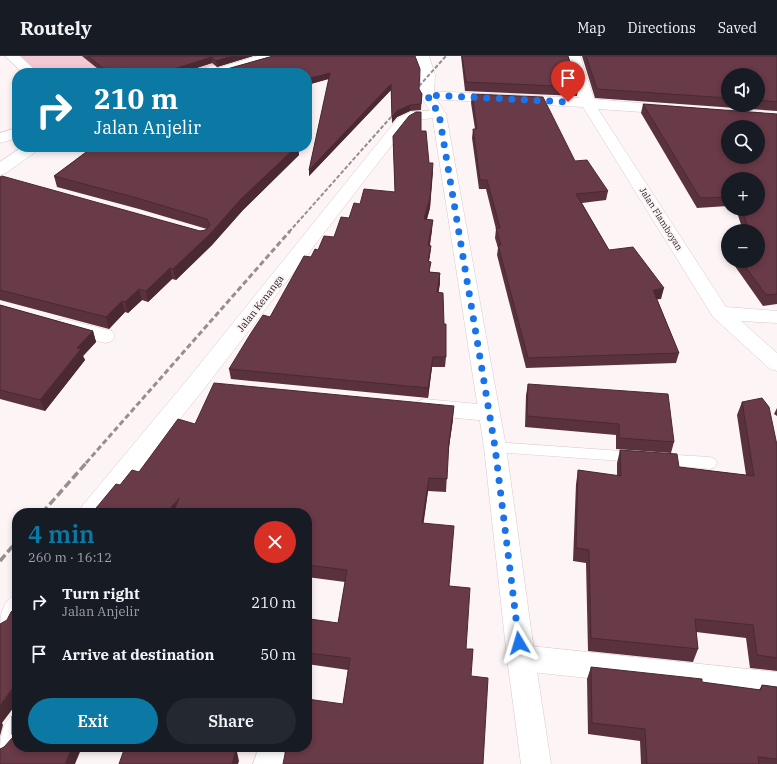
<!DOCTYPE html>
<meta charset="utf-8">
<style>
:root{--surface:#171b24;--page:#242831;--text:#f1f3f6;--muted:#9ea1a6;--line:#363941;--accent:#0b79a3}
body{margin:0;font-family:"IBM Plex Serif",serif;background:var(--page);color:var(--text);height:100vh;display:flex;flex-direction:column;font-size:15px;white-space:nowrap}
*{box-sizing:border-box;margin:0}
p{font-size:13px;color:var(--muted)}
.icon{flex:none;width:22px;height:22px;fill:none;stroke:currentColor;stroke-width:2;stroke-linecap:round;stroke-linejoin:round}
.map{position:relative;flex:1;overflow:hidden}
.panel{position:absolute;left:12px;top:452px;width:300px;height:244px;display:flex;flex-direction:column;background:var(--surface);border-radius:16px;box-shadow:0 2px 6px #0003}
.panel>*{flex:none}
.guide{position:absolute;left:12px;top:12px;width:300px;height:84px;border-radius:16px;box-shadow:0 2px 6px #0003;background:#0b79a3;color:#fff;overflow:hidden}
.fabs{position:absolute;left:721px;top:12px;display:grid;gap:8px}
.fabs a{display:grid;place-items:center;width:44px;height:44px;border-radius:50%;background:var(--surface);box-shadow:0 2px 6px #0003;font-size:20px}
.pin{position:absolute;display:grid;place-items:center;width:34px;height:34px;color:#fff;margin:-41px -17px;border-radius:50% 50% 50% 0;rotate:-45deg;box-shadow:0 0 4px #0007}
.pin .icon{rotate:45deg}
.me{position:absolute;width:44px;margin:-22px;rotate:353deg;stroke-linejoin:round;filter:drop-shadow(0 0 3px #0008)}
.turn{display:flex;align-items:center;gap:14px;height:84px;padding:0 16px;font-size:18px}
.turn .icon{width:52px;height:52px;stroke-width:2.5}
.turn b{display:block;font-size:28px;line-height:34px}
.round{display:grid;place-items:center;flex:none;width:42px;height:42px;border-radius:21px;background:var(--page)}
.overview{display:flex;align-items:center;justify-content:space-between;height:68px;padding:0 16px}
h1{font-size:24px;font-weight:600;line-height:30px;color:var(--accent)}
.cta{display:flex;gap:8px;margin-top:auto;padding:8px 16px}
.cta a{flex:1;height:46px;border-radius:24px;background:var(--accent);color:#fff;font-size:16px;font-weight:600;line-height:46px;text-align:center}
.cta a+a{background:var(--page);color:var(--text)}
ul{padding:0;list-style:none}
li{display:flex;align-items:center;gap:12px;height:52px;padding:0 16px}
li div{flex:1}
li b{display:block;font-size:15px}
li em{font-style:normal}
header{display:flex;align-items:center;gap:24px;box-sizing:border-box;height:56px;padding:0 20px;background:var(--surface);border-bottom:1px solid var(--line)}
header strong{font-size:19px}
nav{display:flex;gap:22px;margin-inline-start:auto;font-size:14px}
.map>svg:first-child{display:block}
.green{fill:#f3cad3}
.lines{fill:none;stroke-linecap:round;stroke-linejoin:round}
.service-casing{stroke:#dcc7cc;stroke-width:1}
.minor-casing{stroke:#dcc7cc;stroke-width:1}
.tertiary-casing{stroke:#dcc7cc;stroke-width:1}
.service{fill:#fff;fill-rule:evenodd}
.minor{fill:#fff;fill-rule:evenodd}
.tertiary{fill:#fff;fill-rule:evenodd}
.rail-far2{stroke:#968e90;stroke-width:2;stroke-dasharray:4 2;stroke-linecap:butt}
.rail-far1{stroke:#968e90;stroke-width:3;stroke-dasharray:5.5 3;stroke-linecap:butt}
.rail{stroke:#968e90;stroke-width:3.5;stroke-dasharray:8 3.5;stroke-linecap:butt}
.wall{fill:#5a323d;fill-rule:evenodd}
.shaded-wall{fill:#4a2932}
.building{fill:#693a47;stroke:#4a2932;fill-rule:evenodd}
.route{stroke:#1a73e8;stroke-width:7;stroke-dasharray:0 12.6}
.labels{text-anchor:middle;stroke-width:4;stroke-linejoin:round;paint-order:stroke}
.far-street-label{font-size:9px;fill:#2b2325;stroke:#fdf4f6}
.street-label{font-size:10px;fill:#2b2325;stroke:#fdf4f6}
</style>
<header>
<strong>Routely</strong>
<nav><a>Map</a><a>Directions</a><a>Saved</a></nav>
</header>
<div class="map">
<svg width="777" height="708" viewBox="0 0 777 708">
<rect width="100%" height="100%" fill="#fdf4f6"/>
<polygon class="green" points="16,0 247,0 188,17 39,17"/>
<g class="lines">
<g class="service-casing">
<g id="service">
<polygon points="495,386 636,396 641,397 643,401 641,405 636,406 495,396 490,395 488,391 490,387"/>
<polygon points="659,398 710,401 715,403 717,407 715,411 710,413 659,408 654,407 652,403 654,399"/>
</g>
</g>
<g class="minor-casing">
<g id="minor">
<polygon points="5,0 20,0 38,17 23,17"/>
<polygon points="258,0 280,0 278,3 231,17 209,17 211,14"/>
<polygon points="566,0 580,0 594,43 672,50 677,51 679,54 677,57 672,58 598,53 726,251 777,255 777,267 741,265 777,297 777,315 770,313 713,261 583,51 427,43 422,42 420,39 422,36 427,35 579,42"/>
<polygon points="439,54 444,55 446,58 444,61 415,64 408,68 203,334 105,457 79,457 82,450 187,324 398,62 411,56"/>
<polygon points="17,72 17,82 0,87 0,77"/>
<polygon points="22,91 40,91 38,94 6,117 0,119 0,106"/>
<polygon points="65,263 112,275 115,280 112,285 105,287 58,274 55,269 58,264"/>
<polygon points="424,343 489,349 497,351 500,357 497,363 489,365 424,359 416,356 413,351 416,346"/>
<path d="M17 538C17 558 23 574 0 582 0 561 0 546 17 538Z"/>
<polygon points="521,589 777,616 777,642 521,615 511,611 507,602 511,593"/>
<path d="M17 656V691H19L11 701 0 705C0 683 0 666 17 656Z"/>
<polygon points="259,691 289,691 283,708 253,708"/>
</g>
</g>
<g class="tertiary-casing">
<polygon id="tertiary" points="415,0 429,0 435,19 434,39 446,58 506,391 535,602 551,708 521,708 507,602 484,391 432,58 420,39 421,19"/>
</g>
<use href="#service" class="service"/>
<use href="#minor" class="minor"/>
<use href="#tertiary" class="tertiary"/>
<g class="rail-far2">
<polyline points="411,39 446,0"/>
<polyline points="289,176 399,52"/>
</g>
<polyline class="rail-far1" points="86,407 290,175"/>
<g class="rail">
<polyline points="42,457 87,406"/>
<polyline points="0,505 17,485"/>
</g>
</g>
<g class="wall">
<polygon points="82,0 253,0 217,11 212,7 181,17 103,17"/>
<polygon points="273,0 419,33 422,38 421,54 410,55 397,61 392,67 391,34 309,120 309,114 329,23 307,29 307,17 228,17 227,13"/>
<polygon points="461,0 568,0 578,31 577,40 465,35"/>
<path d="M582 0H777V55L595 42ZM728 19H758V49H728Z"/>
<polygon points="472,38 575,105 608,135 606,144 582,147 609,194 661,243 657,243 679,297 676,307 526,312 497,199 498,192 495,182 496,173 486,133 479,133 472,82 473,73 475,73 471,47"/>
<polygon points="643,48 777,58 777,248 763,250 732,206 732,205 758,205 758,175 743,175 736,153 758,153 728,123 728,150 697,152 641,57"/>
<polygon points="421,75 429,107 433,116 430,152 427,163 432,174 430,189 431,190 430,199 429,205 430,216 440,217 440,227 438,237 444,268 446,301 445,311 432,311 428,342 231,323 229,313 270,261 311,201 318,194 334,181 360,148 395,136 393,80"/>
<polygon points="86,91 298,91 299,99 243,154 212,189 176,224 172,223 148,246 142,244 128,257 125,256 109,273 0,244 0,121 200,175 207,173 139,153 57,131 54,120 90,93 86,93"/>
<polygon points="0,249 93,275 96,286 83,300 85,304 45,355 0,343"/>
<polygon points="528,328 674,386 671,397 616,393 616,379 525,371 526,339"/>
<polygon points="742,346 777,389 777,615 750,612 746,582 696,576 698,593 693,606 588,595 586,507 573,505 576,428 578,414 617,420 617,407 620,394 679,411 746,419 737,359"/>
<polygon points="777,352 777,360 774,358"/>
<polygon points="453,363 448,397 446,436 428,435 423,467 449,530 466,593 285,698 284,693 343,648 348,614 307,608 307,577 338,567 345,526 307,521 307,457 120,429 139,416 195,368"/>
<polygon points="591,611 759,634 762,629 777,631 777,708 641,708 640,685 588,678 587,623"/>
</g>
<g class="shaded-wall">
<polygon points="233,0 253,0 217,11 216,5"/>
<polygon points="212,1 212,7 181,17 161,17"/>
<polygon points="107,12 108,17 105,17 104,13"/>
<polygon points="126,12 127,17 113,17 112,16"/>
<polygon points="330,17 331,22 307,29 307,23"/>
<polygon points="391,28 391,34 309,120 309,114"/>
<polygon points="410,49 410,55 397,61 392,67 392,61 397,55"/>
<polygon points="296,91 298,91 299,99 243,154 212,189 176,224 173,213 241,143"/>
<polygon points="433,107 430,152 424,173 424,163"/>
<polygon points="433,164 432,174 428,199 428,189"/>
<polygon points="431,190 430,199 427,215 428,205"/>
<polygon points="170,212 172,223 148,246 146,235"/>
<polygon points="440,217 440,227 437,247 437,236"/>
<polygon points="664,232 661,243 650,244 653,234"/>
<polygon points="139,233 142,244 128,257 125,246"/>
<polygon points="122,245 125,256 109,273 106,261"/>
<polygon points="93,275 96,286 83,300 85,304 45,355 40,344 77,292"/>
<polygon points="433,301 432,311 428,342 428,332"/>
<polygon points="454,350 453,363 448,398 449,385"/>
<polygon points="429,422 428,435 422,479 422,467"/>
<polygon points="179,442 180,457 166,457"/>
<polygon points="17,626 17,647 2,667 3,669 0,680 0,649"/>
<polygon points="72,691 82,691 75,708 65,708"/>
<polygon points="232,691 238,691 237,696 239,705 238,708 232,708 231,693"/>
</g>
<g class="building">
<polygon points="88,0 233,0 216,5 212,1 161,17 132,17 126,12 112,16 107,12 104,13"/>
<polygon points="273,0 415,0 420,13 419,33 422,38 421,48 410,49 397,55 392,61 391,28 309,114 330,17 307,23 307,17 233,17 227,13"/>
<polygon points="462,0 568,0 578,31 466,26"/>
<polygon points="586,0 777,0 777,46 758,44 758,19 728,19 728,42 597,33"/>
<polygon points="472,38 543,41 575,105 587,104 608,135 576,138 609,194 633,191 664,232 653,234 679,297 528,302 498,189 501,189 496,172 500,172 487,124 480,124 473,73 477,73"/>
<path d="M643 48 777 58V238L766 239 741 205H758V175H749L742 153H758V123H728V141L700 142ZM728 71H758V101H728Z"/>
<polygon points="416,56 421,56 421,75 426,75 429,107 433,107 430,142 424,163 433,164 428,189 431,190 428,205 431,206 429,216 440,217 437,236 443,237 444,268 446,268 446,301 433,301 428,332 229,313 251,277 263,259 270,261 304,200 311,201 315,193 318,194 324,180 334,181 341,161 349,162 354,147 360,148 364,133 395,136 393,80 409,60"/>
<polygon points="93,91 296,91 241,143 210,178 173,213 170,212 146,235 139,233 125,246 122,245 106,261 0,234 0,121 2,120 200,175 206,174 210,169 207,163 137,142 54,120"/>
<polygon points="0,249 93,275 77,292 81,293 40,344 0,334"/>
<polygon points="214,327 454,350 449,385 447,423 429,422 422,467 454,470 449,530 470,532 466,593 473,593 471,620 488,622 483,708 283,708 286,693 284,693 285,691 307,691 307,643 343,648 350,602 307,597 307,577 310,563 338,567 347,514 307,509 307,457 173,457 179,442 166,457 92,457 116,428 120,429 132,414 139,416 178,363 195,368"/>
<polygon points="528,328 668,338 674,386 619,382 619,368 527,360"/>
<polygon points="762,342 769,351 777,389 777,602 757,599 753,569 695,563 698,593 591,582 589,494 576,492 578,414 621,420 620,394 677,398 679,411 754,420 742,346"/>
<polygon points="17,550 17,626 0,649 0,568 7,564 11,556"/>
<polygon points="591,611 702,623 702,626 761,634 762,629 777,631 777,703 758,701 759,708 647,708 645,673 592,667"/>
<polygon points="12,660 17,661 17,691 72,691 65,708 0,708 0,693 4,691 13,681 12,678"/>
<polygon points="125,691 232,691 231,693 236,694 232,708 119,708"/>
</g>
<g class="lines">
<polyline class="route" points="519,587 495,391 439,58 427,39 568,46"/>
</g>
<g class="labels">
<g class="far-street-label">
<text transform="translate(661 163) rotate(58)" y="3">Jalan Flamboyan</text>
</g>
<g class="street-label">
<text transform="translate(260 247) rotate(-52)" y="4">Jalan Kenanga</text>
</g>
</g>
</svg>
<div class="fabs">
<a><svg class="icon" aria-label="sound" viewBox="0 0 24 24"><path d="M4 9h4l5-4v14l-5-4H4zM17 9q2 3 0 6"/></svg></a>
<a><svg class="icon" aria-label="search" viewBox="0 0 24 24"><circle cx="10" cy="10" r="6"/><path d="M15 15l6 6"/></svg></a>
<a>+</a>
<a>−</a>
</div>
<div class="pin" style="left:568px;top:46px;background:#d93025"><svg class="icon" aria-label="arrive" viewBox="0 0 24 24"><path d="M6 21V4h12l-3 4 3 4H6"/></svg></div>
<svg class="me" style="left:519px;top:587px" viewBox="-20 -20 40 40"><path d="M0-17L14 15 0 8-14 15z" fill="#1a73e8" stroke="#fff" stroke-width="4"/></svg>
<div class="guide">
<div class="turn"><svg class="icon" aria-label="right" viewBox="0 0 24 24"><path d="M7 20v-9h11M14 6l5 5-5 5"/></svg><div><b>210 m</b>Jalan Anjelir</div></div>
</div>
<section class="panel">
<div class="overview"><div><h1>4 min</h1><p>260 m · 16:12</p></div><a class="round" style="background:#d93025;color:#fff"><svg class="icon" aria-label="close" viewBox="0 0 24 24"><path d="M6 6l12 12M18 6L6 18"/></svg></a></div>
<ul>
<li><svg class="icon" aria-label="right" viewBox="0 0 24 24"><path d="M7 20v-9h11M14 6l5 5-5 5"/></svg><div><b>Turn right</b><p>Jalan Anjelir</p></div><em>210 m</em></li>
<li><svg class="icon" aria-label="arrive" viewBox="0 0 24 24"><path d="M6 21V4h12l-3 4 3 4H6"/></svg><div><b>Arrive at destination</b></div><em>50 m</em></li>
</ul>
<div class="cta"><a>Exit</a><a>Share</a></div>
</section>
</div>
